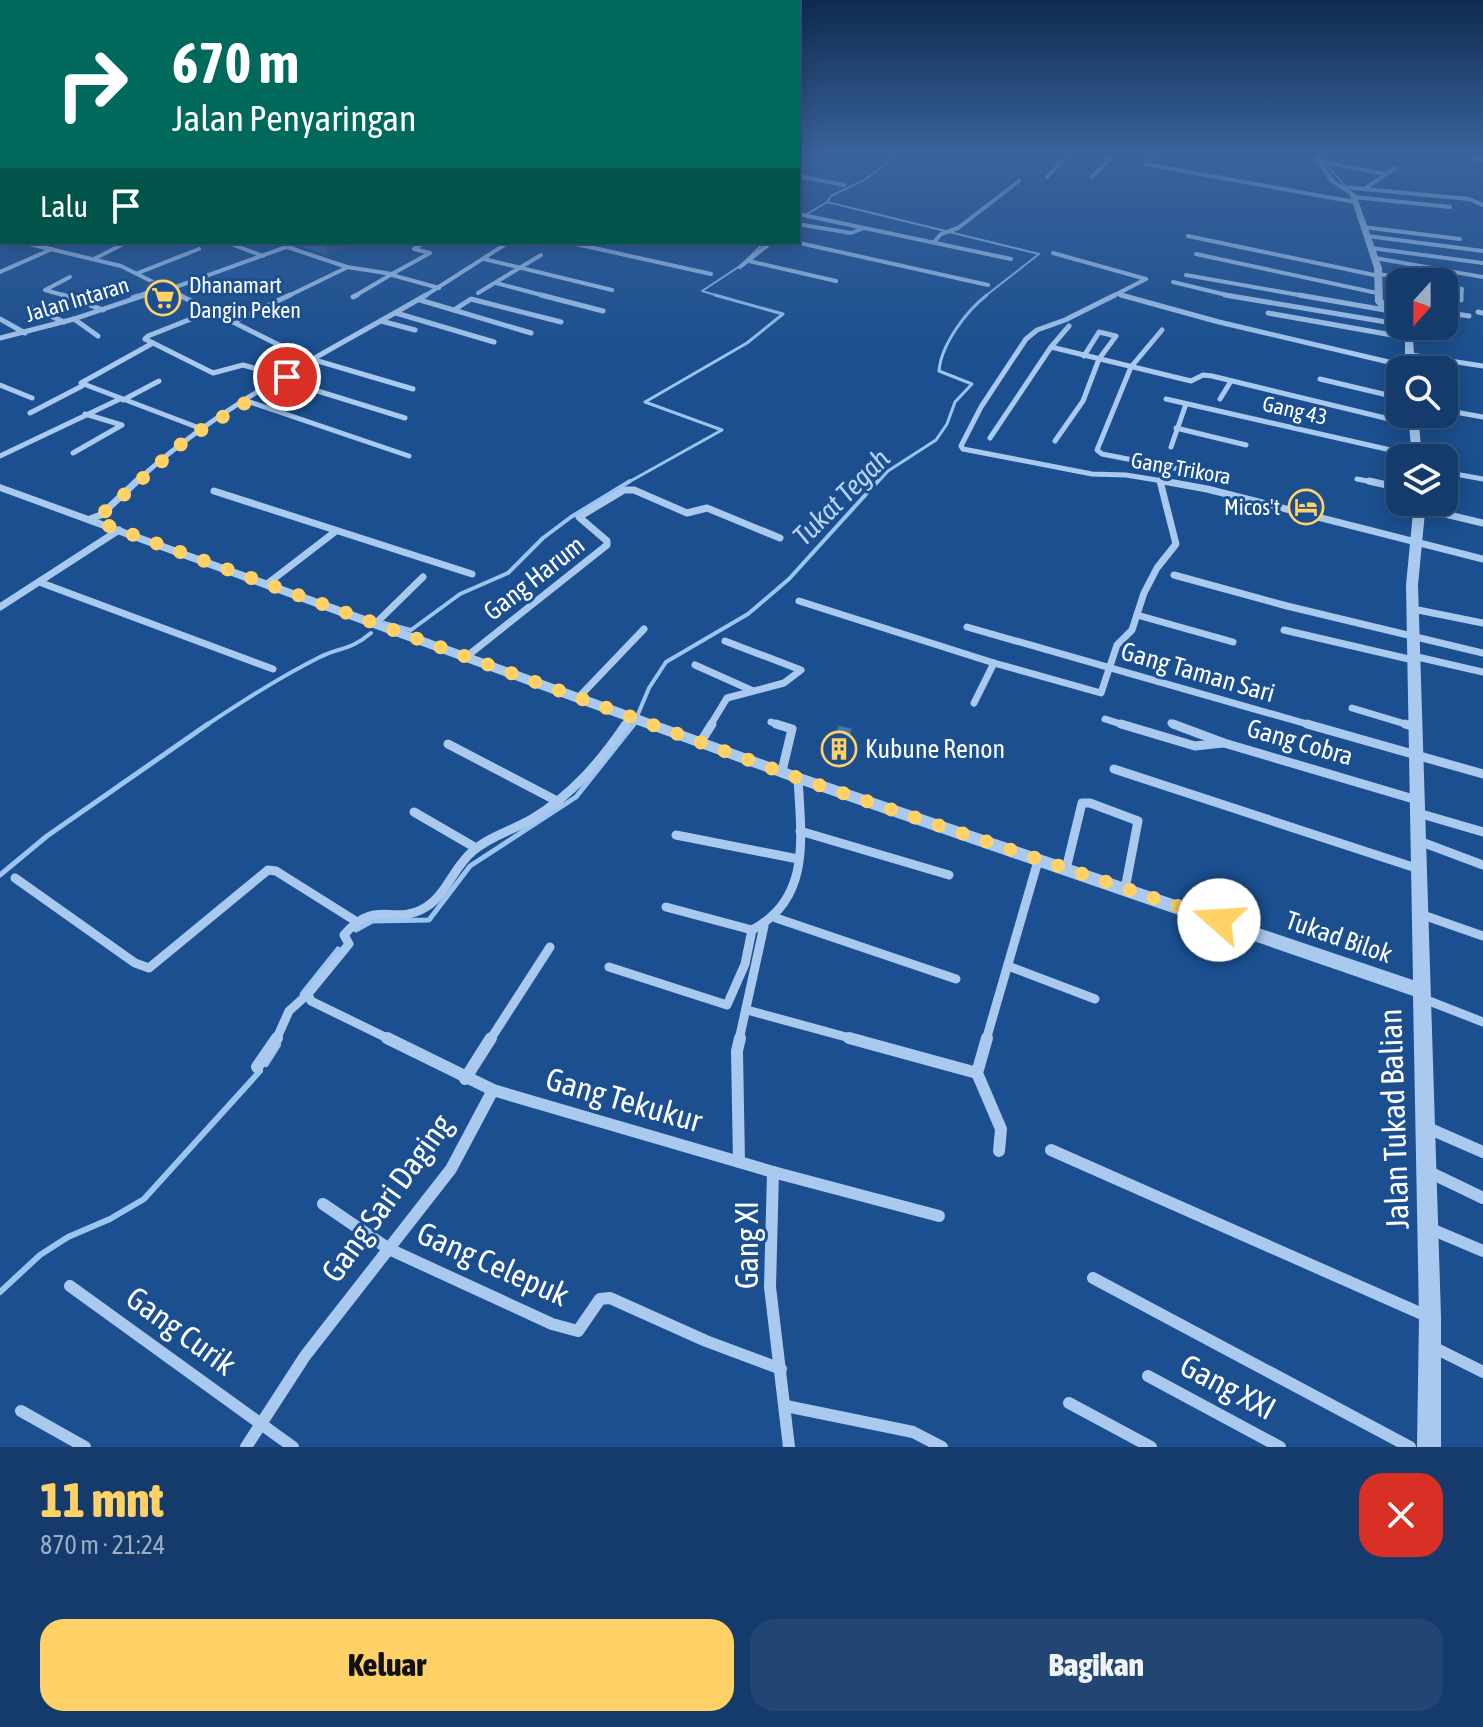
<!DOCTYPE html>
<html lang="id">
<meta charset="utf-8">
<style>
:root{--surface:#143b6b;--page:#214673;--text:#f1f3f6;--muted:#9dadc1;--line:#33557e;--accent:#ffd166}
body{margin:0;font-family:"Asap Condensed",sans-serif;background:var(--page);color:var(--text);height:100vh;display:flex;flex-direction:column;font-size:30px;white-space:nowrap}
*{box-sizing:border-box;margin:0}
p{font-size:26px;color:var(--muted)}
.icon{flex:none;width:44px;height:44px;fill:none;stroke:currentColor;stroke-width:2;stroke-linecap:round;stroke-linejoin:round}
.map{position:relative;height:1447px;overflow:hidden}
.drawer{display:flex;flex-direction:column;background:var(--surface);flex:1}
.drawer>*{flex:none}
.guide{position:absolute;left:0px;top:0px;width:800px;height:244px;box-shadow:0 4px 20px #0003,0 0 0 2px var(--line);background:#00695c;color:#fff;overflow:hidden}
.needle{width:52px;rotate:201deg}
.tools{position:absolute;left:1386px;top:268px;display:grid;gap:16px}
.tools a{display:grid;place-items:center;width:72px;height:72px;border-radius:16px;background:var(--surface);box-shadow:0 4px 20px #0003,0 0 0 2px var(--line);font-size:40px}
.pin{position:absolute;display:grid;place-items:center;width:68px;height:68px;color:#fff;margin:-34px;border:4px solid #fff;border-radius:50%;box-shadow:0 2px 8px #0007}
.me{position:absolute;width:88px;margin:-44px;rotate:289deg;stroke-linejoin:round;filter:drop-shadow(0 0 6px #0008)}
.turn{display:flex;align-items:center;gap:28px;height:168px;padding:0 40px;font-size:36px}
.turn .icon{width:104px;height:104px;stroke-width:2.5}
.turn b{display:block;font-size:56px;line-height:68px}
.then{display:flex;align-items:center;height:76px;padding:0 40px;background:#0003;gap:16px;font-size:30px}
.round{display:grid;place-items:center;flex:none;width:84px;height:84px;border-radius:24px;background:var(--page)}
.summary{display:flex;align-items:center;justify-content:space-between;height:136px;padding:0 40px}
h1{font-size:48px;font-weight:800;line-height:60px;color:var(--accent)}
.primary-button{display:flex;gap:16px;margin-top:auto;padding:16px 40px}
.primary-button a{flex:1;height:92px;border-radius:24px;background:var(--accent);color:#111;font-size:32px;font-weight:800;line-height:92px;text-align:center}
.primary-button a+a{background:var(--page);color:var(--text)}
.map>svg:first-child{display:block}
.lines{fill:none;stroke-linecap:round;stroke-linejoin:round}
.stream-far4{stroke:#9cc4f0;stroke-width:2}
.stream-far3{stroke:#9cc4f0;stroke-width:3}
.stream-far2{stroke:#9cc4f0;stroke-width:4}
.stream-far1{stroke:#9cc4f0;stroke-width:5}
.stream{stroke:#9cc4f0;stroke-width:6}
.minor-far4{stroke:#a9c9ee;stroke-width:4}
.minor-far3{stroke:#a9c9ee;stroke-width:5}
.minor-far2{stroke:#a9c9ee;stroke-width:7}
.minor-far1{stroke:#a9c9ee;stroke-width:9}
.minor{stroke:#a9c9ee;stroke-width:12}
.tertiary{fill:#a9c9ee;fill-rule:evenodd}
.wall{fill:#3a679d}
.shaded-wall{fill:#305480}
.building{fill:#4478b7;stroke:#305480;stroke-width:2}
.route{stroke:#ffd166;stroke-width:14;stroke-dasharray:0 25.2}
.labels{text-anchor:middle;stroke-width:6;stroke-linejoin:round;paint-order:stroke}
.far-poi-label{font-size:22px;fill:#fff;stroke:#1b4f8f;text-anchor:start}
.far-street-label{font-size:22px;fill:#fff;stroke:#1b4f8f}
.street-label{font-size:26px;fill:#fff;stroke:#1b4f8f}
.poi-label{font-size:26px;fill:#fff;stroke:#1b4f8f;text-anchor:start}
.water-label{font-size:28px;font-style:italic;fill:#b5d3f5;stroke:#1b4f8f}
.near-street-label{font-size:32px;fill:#fff;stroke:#1b4f8f}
</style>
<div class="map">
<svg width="1483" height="1447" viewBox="0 0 1483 1447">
<rect width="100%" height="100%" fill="#1b4f8f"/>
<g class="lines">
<g class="stream-far4">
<polyline points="901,152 866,179 831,196 827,202 1039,254 984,297"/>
<polyline points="1324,162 1329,152"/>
<polyline points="1326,164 1346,187"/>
<polyline points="807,214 827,202"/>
<polyline points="798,220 801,218"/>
<polyline points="133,297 153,289"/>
<polyline points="722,297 702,291 740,266 765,242"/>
</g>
<g class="stream-far3">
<polyline points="132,297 138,295"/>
<polyline points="627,483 722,430 645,402 747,343 783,314 715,295"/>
<path d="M877 483 888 471 936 440 947 424 955 402 972 384 939 371C941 345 966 311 987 295"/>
</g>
<g class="stream-far2">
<polyline points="384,623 411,630 460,594 508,573 543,538 571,517 630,481"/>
<path d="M205 726C243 701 280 677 320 657 341 647 351 650 371 633"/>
<polyline points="633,726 649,688 666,662 748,614 789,579 878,481"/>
</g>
<g class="stream-far1">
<polyline points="0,875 47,836 208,724"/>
<polyline points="356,930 372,921 429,920 470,866 576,797 634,724"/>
<polyline points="302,994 338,949"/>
</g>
<g class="stream">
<polyline points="266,1064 278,1045"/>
<polyline points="0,1292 40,1255 68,1237 110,1219 144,1199 260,1071"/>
</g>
<g class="minor-far4">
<polyline points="1471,152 1476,159 1483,160"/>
<polyline points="1317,161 1386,174"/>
<polyline points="1145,164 1355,202"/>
<polyline points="1145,164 1158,152"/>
<polyline points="798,176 844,185"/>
<polyline points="1047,177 1070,152"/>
<polyline points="1092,177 1116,152"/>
<polyline points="1343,187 1469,199 1483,205"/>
<polyline points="1366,188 1395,168"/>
<polyline points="1354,197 1450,207"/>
<polyline points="798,214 1011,259"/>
<polyline points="803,225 851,233 864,228"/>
<polyline points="1363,227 1460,239"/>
<polyline points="1188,236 1379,276"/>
<polyline points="1367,236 1483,251"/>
<polyline points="21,242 121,266 183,297"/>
<polyline points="567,242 711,274"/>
<polyline points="795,242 988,285"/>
<polyline points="934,242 941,234 958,228 1019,181"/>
<polyline points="231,244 263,256"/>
<polyline points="287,247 347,267 392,274 353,297"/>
<polyline points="1371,248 1483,263"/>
<polyline points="1053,253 1146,279"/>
<polyline points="1196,254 1377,293"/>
<polyline points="1375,258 1483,277"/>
<polyline points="94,259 127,242"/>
<polyline points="484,259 612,290"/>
<polyline points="749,261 836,281"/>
<polyline points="740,267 772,242"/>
<polyline points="0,272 52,249"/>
<polyline points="138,273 199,249"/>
<polyline points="392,274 430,253 414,249 425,242"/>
<polyline points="1379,274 1427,282"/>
<polyline points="392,275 439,288"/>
<polyline points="1186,275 1310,297"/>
<polyline points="70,277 45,290 70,297"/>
<polyline points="1173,282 1235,297"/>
<polyline points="496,283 549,297"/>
<polyline points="1444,285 1462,289 1461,297"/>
<polyline points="170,289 300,242"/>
<polyline points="478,293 541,255"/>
<polyline points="1118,294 1128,297"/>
<polyline points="139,297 156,291"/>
<polyline points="286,297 348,267"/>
<polyline points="423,297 509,242"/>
<polyline points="1111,297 1146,279"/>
</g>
<g class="minor-far3">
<polyline points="63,295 103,310"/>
<polyline points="179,295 301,356 413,389"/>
<polyline points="541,295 603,311"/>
<polyline points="1115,295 1065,320 1037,330 1026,339 981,407 961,446 963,449 1092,474 1126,475 1175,483"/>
<polyline points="1121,295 1219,322 1410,367"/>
<polyline points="1225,295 1398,324"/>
<polyline points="1299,295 1385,310"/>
<polyline points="353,297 357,295"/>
<polyline points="420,300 531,333"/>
<polyline points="1461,300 1461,295"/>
<polyline points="1379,302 1400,305"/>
<polyline points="33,308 64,322"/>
<polyline points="454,310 471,299 561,322"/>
<polyline points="1444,312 1469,316"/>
<polyline points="1478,312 1483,313"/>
<polyline points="396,313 494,342"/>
<polyline points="1268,313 1409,338"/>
<polyline points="0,319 25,333"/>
<polyline points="74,319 98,336"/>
<polyline points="381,321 415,330"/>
<polyline points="233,322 290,295"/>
<polyline points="1413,326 1452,331"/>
<polyline points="1162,330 1131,367 1097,450 1102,454 1225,478"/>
<polyline points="0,338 74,319 145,295"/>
<polyline points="153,343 213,373 243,365 287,377"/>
<polyline points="1051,347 1191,381 1203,375 1212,376 1414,425"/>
<polyline points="1411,355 1483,366"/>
<polyline points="1320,379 1400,398"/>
<polyline points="282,380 405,418"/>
<polyline points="0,385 32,398"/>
<polyline points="1166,399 1417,456"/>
<polyline points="1220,399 1231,381"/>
<polyline points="123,400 159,381"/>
<polyline points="247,401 409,456"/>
<polyline points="1444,410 1483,417"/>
<polyline points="30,413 82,386"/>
<polyline points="1176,428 1246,445"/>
<polyline points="202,429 81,383 153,343 145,339 148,336 211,311"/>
<polyline points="990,438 1051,347 1069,326"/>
<polyline points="1055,441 1083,401 1099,359 1116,336 1099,332 1084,356"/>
<polyline points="1171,447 1186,404"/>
<polyline points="73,453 122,425 85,414"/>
<polyline points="0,456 120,399"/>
<polyline points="1444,472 1483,479"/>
<polyline points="1357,479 1378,483"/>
<polyline points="1160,480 1161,483"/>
<path d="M135 483C219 404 327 353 426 295"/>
</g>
<g class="minor-far2">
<polyline points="1163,481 1207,489 1483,559"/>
<polyline points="1369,481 1400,488"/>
<polyline points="214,491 472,574"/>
<polyline points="1420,508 1483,523"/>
<polyline points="90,519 101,515 137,481"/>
<polyline points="1174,575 1287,606 1483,653"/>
<polyline points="39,582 273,669"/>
<polyline points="267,584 336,531"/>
<polyline points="799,601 994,663 1101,693 1117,645 1132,630 1144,593 1157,568 1176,544 1160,481"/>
<polyline points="0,607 119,530"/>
<polyline points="1413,609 1483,623"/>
<polyline points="1137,615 1233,642"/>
<polyline points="376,623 423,577"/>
<polyline points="967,627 1314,726"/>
<polyline points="1284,630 1413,660"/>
<polyline points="1413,656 1483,672"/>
<polyline points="466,657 607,545 607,541 579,517 624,490 634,490 687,513 707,508 780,538"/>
<polyline points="695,665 751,690"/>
<polyline points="578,698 644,629"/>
<polyline points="974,703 994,663"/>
<polyline points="1352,708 1412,726"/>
<polyline points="1105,719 1127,726"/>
<polyline points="771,722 782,726"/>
<polyline points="1171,723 1178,726"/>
<polyline points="625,726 631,717"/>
<polyline points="710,726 727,698 784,683 801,670 725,641"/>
</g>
<g class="minor-far1">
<polyline points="776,724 792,729 782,771"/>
<polyline points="1121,724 1195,746 1223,743"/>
<polyline points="1173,724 1224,743 1417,800"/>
<polyline points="1307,724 1483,774"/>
<polyline points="1405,724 1416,727"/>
<polyline points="700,743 712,724"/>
<polyline points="448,744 559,802"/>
<polyline points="1114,769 1419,869"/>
<polyline points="414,812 476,848"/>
<polyline points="1418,813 1483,832"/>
<polyline points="800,831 949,875"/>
<polyline points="676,835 798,859"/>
<polyline points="1419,841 1483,865"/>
<polyline points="1066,869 1082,803 1090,803 1138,821 1125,889"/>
<polyline points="15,878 135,963 149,968 268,870 276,871 354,920"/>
<polyline points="666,907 752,930"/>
<polyline points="1420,914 1483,936"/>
<polyline points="776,918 956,979"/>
<polyline points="1008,966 1095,999"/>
<path d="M609 967 727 1005 745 964 752 930C812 899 801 836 798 778"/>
<polyline points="308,994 311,1001 391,1040"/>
<polyline points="1424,999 1483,1022"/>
<polyline points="747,1010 857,1040"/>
<path d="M276 1040 289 1011 308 994 349 944 344 935C376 897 394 927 426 907 447 894 454 866 473 851 490 836 513 830 532 819 572 795 601 761 626 724"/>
<polyline points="490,1040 550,947"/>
<polyline points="739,1040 764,926"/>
<polyline points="986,1040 1038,861"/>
</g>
<g class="minor">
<polyline points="387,1038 493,1090 773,1172 770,1287 789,1447"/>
<polyline points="849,1038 977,1073"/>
<polyline points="987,1038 977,1073 1001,1129 999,1151"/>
<polyline points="257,1067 277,1038"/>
<polyline points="465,1079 491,1038"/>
<polyline points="1428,1128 1483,1152"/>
<polyline points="1051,1150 1429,1317"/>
<polyline points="739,1162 737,1051 740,1038"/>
<polyline points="773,1172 939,1216"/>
<polyline points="1429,1172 1483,1198"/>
<polyline points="323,1204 389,1249 552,1324 578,1331 600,1299 610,1298 706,1341 781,1369"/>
<polyline points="1431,1229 1483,1251"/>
<polyline points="1093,1278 1410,1447"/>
<polyline points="70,1286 293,1447"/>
<polyline points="1433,1347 1483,1372"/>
<polyline points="1148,1376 1280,1447"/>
<polyline points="1069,1403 1151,1447"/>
<polyline points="786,1406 913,1432 942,1447"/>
<polyline points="21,1411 85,1447"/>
<polyline points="246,1447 305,1356 451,1169 493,1090"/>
</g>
<g class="tertiary">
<polygon points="1319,152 1325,152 1320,159 1334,180 1356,194 1382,268 1383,302 1400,321 1400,326 1404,326 1413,338 1415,370 1405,370 1405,338 1375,302 1374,268 1350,195 1330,182 1314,159"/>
<polygon points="1408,414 1418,414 1422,458 1412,458"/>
<polygon points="0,484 803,774 1413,980 1406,585 1414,502 1426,502 1418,585 1441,1317 1441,1447 1417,1447 1419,1317 1413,996 793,782 0,491"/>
</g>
</g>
<g class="wall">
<polygon points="300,242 360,242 328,255 302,247"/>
<polygon points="145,285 177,300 164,305 151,298"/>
<polygon points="852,733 843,762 828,759 828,754"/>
</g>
<g class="shaded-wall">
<polygon points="324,242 360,242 328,255"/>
<polygon points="171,287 177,300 164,305 158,292"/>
</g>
<g class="building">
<polygon points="158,280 171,287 158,292 145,285"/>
<polygon points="838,725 853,728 843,757 828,754"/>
</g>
<linearGradient id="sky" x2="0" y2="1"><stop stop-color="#0f2b4f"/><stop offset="0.43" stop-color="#39639b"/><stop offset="1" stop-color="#39639b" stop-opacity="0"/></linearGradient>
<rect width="1483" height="355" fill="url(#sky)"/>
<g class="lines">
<polyline class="route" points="287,377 187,439 101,515 98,522 798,778 1219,920"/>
</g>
<defs>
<g id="supermarket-ring" transform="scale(1.8)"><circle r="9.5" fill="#1b4f8f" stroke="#ffd166" stroke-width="1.5"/><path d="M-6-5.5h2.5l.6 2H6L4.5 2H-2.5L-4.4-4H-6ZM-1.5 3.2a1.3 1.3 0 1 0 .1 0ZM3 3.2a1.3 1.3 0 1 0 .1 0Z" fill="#ffd166"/></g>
<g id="hotel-ring" transform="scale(1.8)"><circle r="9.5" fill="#1b4f8f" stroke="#ffd166" stroke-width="1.5"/><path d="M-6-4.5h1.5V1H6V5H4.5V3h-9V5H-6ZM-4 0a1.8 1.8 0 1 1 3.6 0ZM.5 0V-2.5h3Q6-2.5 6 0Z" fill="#ffd166"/></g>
<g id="building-ring" transform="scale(1.8)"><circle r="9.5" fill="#1b4f8f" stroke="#ffd166" stroke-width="1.5"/><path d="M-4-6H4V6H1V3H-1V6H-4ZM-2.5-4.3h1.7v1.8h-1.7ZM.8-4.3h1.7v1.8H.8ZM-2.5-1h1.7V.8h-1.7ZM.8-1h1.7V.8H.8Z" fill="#ffd166"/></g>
</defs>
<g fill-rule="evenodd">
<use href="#supermarket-ring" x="163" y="298"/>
<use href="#hotel-ring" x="1306" y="507"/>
<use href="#building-ring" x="839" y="749"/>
</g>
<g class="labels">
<g class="far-poi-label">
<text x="189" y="293">Dhanamart<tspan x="189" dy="25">Dangin Peken</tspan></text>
<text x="1280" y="515" text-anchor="end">Micos't</text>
</g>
<g class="far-street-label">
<text transform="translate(77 299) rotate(-17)" y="8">Jalan Intaran</text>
<text transform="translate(1295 410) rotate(13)" y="8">Gang 43</text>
<text transform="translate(1181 468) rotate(10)" y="8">Gang Trikora</text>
</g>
<g class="street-label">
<text transform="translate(534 578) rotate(-38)" y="9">Gang Harum</text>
<text transform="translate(1198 672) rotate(16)" y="9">Gang Taman Sari</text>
<text transform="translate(1300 742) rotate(16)" y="9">Gang Cobra</text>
<text transform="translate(1339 937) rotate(19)" y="9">Tukad Bilok</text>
</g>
<g class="poi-label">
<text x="865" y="758">Kubune Renon</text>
</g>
<g class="water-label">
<text transform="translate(841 497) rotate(-45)" y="10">Tukat Tegah</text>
</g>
<g class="near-street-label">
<text transform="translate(624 1100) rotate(16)" y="11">Gang Tekukur</text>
<text transform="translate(1394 1119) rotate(-92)" y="11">Jalan Tukad Balian</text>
<text transform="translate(387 1198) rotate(-54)" y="11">Gang Sari Daging</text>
<text transform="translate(747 1245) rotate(-90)" y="11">Gang XI</text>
<text transform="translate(493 1264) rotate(24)" y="11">Gang Celepuk</text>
<text transform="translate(181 1331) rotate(36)" y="11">Gang Curik</text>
<text transform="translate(1228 1387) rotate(28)" y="11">Gang XXI</text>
</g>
</g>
</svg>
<div class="tools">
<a><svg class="needle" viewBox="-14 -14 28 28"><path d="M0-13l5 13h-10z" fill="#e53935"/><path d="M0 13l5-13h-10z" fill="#9dadc1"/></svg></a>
<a><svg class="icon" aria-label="search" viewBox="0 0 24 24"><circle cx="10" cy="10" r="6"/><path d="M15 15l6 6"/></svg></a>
<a><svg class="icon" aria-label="layers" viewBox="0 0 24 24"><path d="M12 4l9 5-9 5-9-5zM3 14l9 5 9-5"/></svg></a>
</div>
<div class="pin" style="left:287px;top:377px;background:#d93025"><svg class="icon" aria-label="arrive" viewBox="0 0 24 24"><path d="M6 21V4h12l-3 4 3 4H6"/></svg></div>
<svg class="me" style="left:1219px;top:920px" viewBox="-20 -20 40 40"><circle r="19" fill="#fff"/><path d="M0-13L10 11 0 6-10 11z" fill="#ffd166"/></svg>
<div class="guide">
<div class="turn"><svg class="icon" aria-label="right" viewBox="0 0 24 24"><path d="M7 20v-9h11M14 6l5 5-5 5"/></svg><div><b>670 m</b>Jalan Penyaringan</div></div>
<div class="then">Lalu<svg class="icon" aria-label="arrive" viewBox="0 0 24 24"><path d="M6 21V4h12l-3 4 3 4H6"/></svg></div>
</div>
</div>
<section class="drawer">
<div class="summary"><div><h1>11 mnt</h1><p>870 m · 21:24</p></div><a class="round" style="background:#d93025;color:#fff"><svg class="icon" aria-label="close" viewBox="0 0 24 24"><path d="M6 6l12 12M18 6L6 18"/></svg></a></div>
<div class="primary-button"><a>Keluar</a><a>Bagikan</a></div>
</section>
